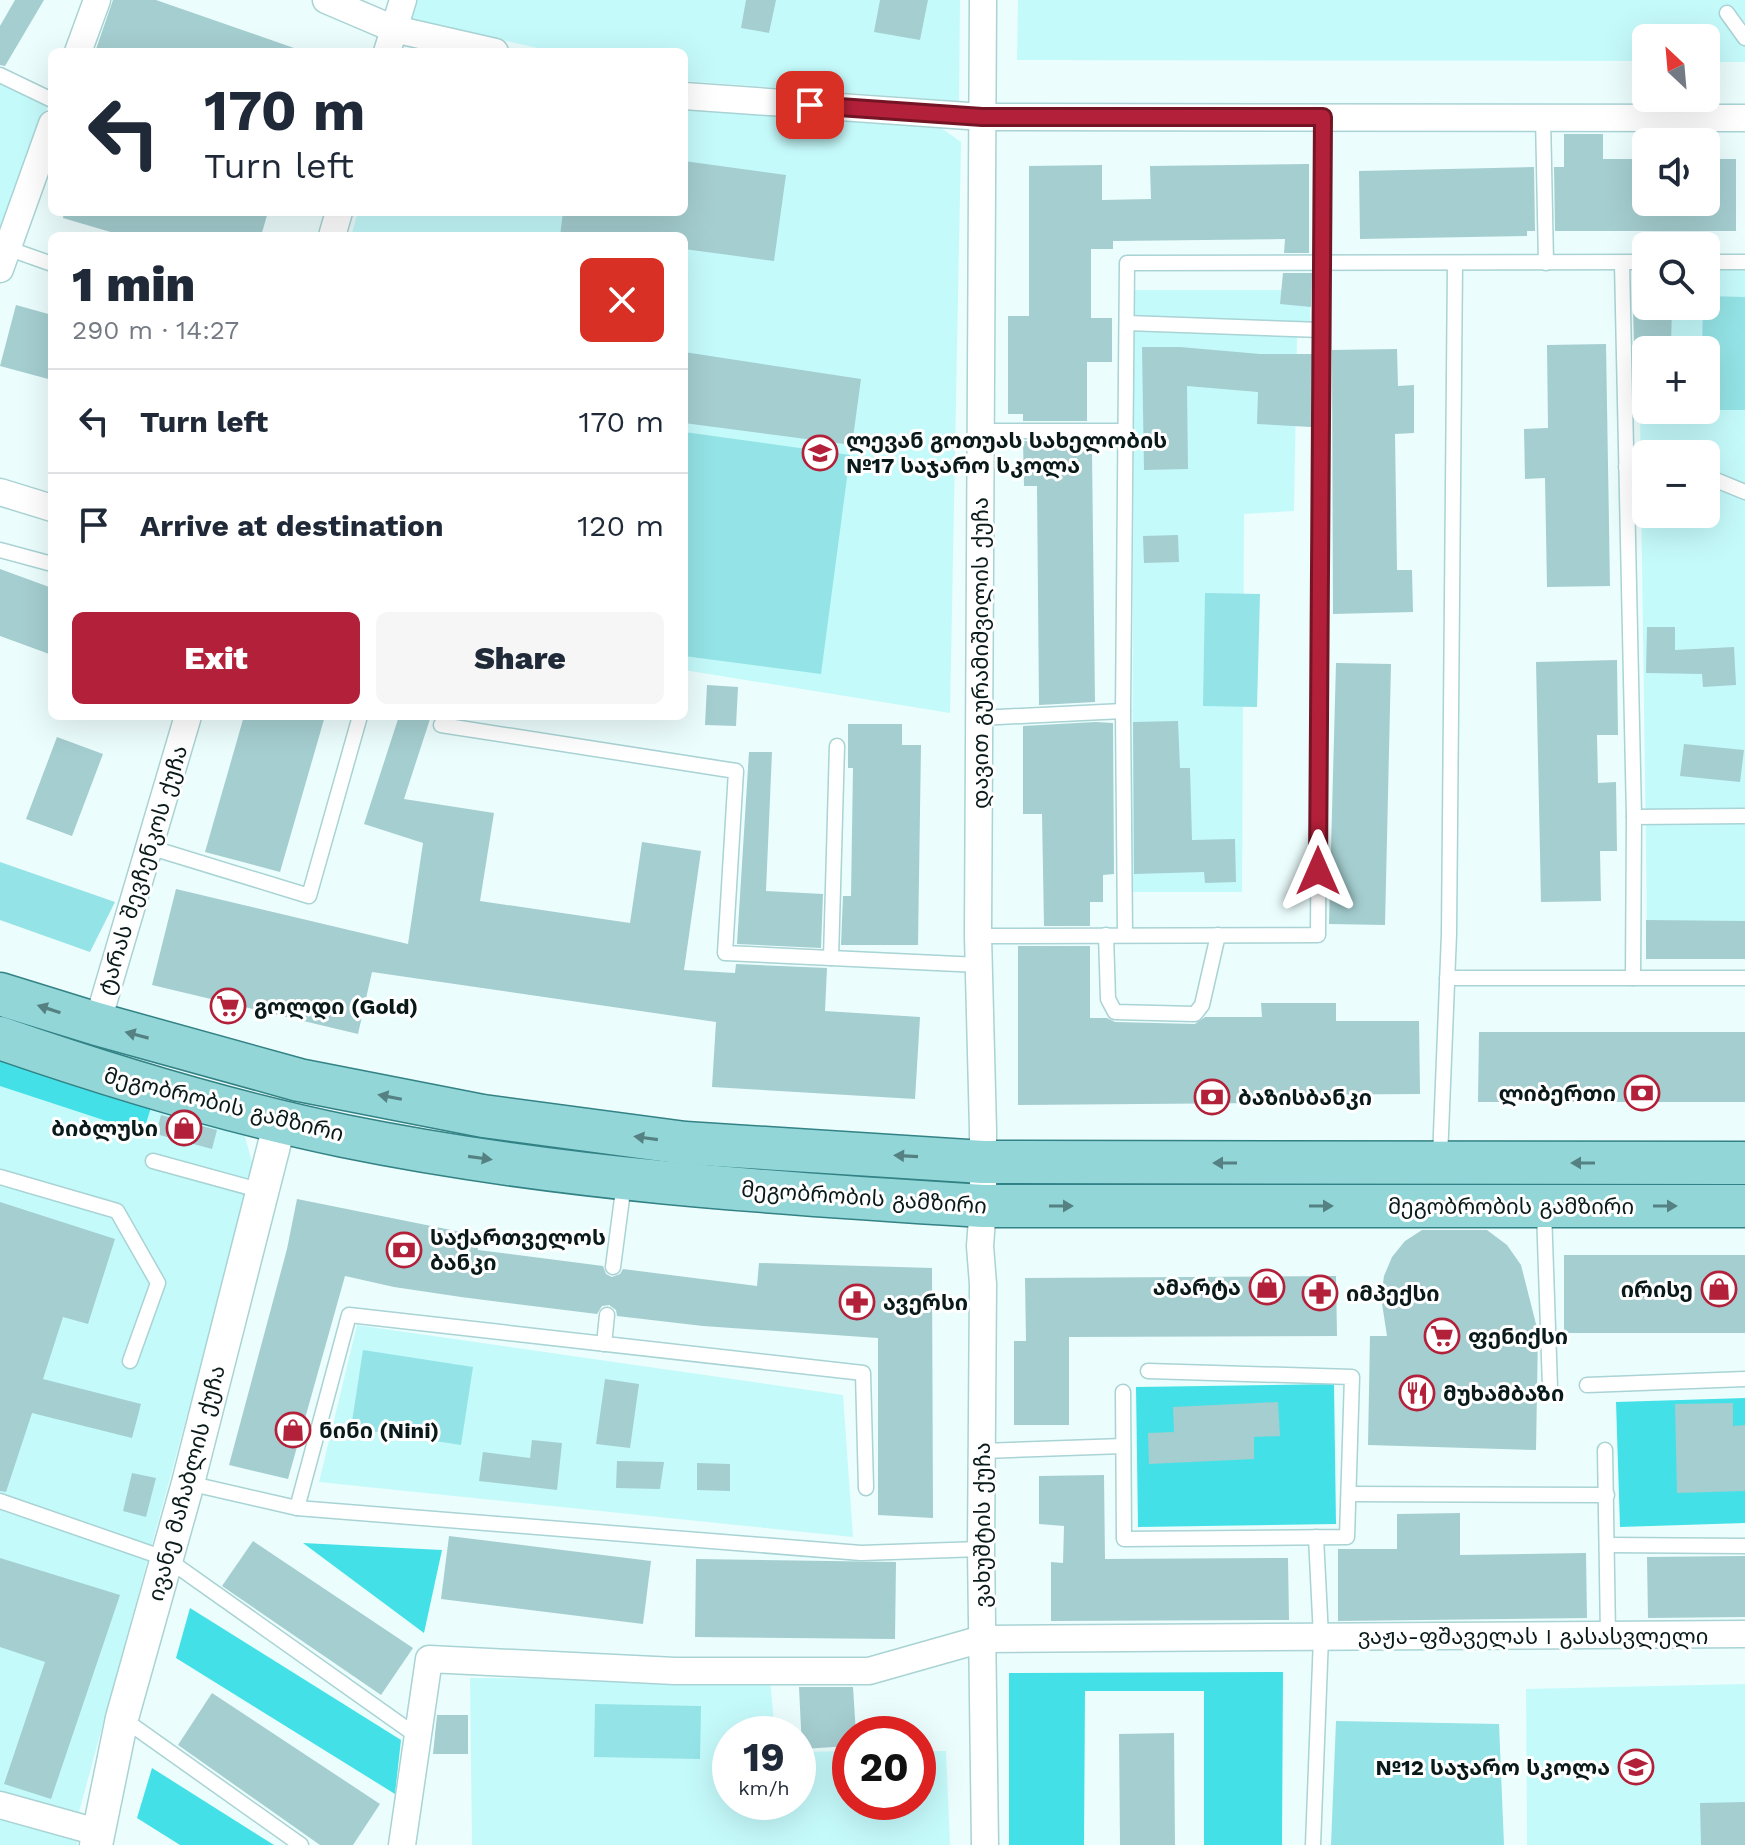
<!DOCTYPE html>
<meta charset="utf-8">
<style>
:root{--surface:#fff;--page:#f6f6f7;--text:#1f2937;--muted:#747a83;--line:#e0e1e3;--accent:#b32039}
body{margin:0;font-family:"Work Sans","Noto Sans Georgian",sans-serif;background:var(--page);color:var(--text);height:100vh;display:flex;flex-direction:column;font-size:30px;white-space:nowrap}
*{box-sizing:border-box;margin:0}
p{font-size:26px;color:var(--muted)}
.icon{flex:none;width:44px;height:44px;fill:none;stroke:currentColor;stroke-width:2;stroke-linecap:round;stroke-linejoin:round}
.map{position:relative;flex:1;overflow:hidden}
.details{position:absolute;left:48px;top:232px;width:640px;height:488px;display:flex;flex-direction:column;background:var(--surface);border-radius:12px;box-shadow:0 8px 32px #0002}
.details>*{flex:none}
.banner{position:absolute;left:48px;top:48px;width:640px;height:168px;border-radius:12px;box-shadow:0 8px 32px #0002;background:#fff;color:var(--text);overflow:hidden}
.needle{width:52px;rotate:334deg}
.fabs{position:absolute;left:1632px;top:24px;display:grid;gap:16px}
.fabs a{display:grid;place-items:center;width:88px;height:88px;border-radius:12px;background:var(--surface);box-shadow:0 8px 32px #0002;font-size:40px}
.speed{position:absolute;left:712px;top:1716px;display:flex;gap:16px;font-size:40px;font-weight:700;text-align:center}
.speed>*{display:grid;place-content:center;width:104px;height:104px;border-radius:50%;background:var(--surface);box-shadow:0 8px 32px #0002;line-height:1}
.speed small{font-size:20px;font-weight:400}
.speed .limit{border:12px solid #d22;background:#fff;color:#111}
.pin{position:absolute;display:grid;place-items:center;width:68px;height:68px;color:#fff;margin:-34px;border-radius:16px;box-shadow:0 4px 12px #0006}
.me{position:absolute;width:88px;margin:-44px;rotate:0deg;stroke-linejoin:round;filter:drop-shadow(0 0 6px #0008)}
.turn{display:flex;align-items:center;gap:28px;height:168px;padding:0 24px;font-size:36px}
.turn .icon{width:104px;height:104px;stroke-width:2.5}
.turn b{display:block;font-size:56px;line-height:68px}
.round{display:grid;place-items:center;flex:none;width:84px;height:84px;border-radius:12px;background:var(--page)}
.summary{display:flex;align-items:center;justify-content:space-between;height:136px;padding:0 24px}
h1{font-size:48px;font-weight:800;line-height:60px}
.cta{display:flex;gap:16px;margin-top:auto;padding:16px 24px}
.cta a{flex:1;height:92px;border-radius:12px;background:var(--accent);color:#fff;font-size:32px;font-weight:800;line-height:92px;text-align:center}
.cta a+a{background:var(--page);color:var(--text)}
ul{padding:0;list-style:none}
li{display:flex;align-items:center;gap:24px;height:104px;padding:0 24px;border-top:2px solid var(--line)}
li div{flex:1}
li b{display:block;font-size:30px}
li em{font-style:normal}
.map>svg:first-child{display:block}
.built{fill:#c5fafb;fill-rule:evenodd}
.green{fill:#94e3e6}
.forest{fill:#43e1e7}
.building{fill:#a5ced0}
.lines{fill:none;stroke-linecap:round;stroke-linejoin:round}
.service-casing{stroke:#a9d3d4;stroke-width:17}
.minor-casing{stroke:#a9d3d4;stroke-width:29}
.tertiary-casing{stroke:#a9d3d4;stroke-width:35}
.primary-casing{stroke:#338285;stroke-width:45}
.service{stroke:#fff;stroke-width:14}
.minor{stroke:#fff;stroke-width:26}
.tertiary{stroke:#fff;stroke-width:32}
.primary{stroke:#92d6d8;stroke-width:42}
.oneway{fill:#558183}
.route-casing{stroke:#741525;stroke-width:20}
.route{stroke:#b32039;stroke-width:14}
.labels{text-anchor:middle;stroke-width:6;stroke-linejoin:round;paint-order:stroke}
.poi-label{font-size:22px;font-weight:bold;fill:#0a1a1b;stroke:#fff;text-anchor:start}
.street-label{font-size:22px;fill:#0a1a1b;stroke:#fff}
</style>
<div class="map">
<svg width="1745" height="1845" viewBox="0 0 1745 1845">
<rect width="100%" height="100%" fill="#ecfdfd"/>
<g class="built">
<polygon points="417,0 960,0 959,101 684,81 684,52 555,52 411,19"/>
<polygon points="1018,0 1745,0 1745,62 1706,62 1706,38 1646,38 1646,61 1017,60"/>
<polygon points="0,82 48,105 0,240"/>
<polygon points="684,103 940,127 961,142 950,713 684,670 684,236 351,236 358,212 684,212"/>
<path d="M1638 270H1646V306H1706V270H1745V925L1647 924ZM1646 350H1706V410H1646ZM1646 454H1706V514H1646Z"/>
<polygon points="1134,290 1310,290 1310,330 1297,338 1294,511 1244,514 1242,892 1132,892"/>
<polygon points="0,1061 244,1133 254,1170 79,1812 77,1845 0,1845"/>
<polygon points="357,1325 843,1395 853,1537 319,1482"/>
<polygon points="470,1678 770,1680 775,1734 730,1734 730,1802 798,1802 798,1752 850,1751 850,1802 918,1802 918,1751 946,1751 950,1845 472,1845"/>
<polygon points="1745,1684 1745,1845 1527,1845 1526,1689"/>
</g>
<g class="green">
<polygon points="1706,296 1745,297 1745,410 1706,410 1706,350 1702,350 1703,306 1706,306"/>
<polygon points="684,432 850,455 821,674 684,656"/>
<polygon points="1205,593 1260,594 1257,707 1203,706"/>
<polygon points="0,862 115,902 90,952 0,920"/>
<polygon points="363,1350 473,1367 461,1445 351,1428"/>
<polygon points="595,1704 701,1706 700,1759 594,1757"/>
<polygon points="1336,1721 1499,1724 1504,1845 1331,1845"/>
</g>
<g class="forest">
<polygon points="0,1048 154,1098 143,1133 0,1086"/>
<polygon points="1334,1384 1336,1524 1138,1527 1136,1387"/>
<polygon points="1745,1398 1745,1523 1620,1527 1616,1402"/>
<polygon points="303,1543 442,1550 424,1633"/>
<polygon points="190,1608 401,1740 395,1794 176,1658"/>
<polygon points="1283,1672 1282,1845 1204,1845 1204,1691 1085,1691 1084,1845 1009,1845 1009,1673"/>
<polygon points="152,1768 274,1845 180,1845 137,1818"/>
</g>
<g class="building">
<polygon points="15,0 44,0 5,66 0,65 0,26"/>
<polygon points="113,0 156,0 294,48 293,52 95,52"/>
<polygon points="746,0 776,0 769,33 741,28"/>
<polygon points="880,0 928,0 920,40 874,32"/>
<polygon points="1564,134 1603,134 1603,159 1646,159 1646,202 1706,202 1706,159 1736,159 1736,231 1555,231 1554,167 1564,167"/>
<polygon points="684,161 786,175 774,261 684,249 684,236 560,236 563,212 684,212"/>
<polygon points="1309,164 1309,253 1284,253 1285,239 1113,241 1113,249 1091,249 1091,318 1112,318 1112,362 1087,362 1087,421 1023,421 1023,414 1008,414 1008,316 1029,316 1029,166 1102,165 1102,200 1151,199 1150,166"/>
<polygon points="1534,167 1535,231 1527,231 1527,236 1360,239 1359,171"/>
<polygon points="64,212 268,212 261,236 124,236 63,218"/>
<polygon points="1283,273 1312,273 1311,307 1280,304"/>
<polygon points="16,305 52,315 52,380 0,366"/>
<polygon points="1633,306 1672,306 1671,346 1634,345"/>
<polygon points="1606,344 1610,586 1547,587 1545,478 1525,479 1524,429 1548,428 1547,345"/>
<polygon points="1142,347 1180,347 1260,354 1312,354 1311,427 1257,424 1258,392 1187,386 1188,469 1144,470"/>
<polygon points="1397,349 1398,386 1414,385 1414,433 1395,434 1397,570 1412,570 1413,612 1333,614 1332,350"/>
<polygon points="684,352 861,379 852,445 684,423"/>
<polygon points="1023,441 1087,441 1087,454 1092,454 1095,702 1039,705 1037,486 1024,486"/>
<polygon points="1178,535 1179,562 1144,563 1143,536"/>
<polygon points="0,569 52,588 52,655 0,636"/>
<polygon points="1647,627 1675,627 1675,650 1734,647 1736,685 1703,687 1702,674 1646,673"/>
<polygon points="1617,660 1618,735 1597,735 1598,783 1616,782 1617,851 1600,851 1601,901 1541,902 1536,662"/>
<polygon points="1336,663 1391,664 1385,925 1329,924"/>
<polygon points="707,685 738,687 736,726 705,725"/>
<polygon points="244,716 325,716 280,872 205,852"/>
<polygon points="399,716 431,716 404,799 494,813 480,901 630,923 642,842 701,851 684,970 735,973 736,964 827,968 825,1011 920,1017 915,1099 712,1087 716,1022 372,972 358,1034 152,985 176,889 408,944 423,843 364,824"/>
<polygon points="1178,721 1180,768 1190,768 1192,840 1235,839 1236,882 1205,883 1204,872 1134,874 1133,722"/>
<polygon points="1095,722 1113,723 1114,874 1103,875 1103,902 1090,902 1090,926 1044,926 1042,814 1023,814 1023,726"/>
<polygon points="848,724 902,724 902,745 921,745 918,945 841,945 843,896 851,896 853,768 848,768"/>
<polygon points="57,737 103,754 72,836 26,819"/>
<polygon points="1684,744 1744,750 1740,782 1680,776"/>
<polygon points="749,752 772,752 766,891 823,894 821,948 737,944"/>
<polygon points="1646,920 1745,921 1745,959 1646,959"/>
<polygon points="1018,946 1090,946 1090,1018 1107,1018 1115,1022 1195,1024 1205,1017 1262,1017 1261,1003 1336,1003 1336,1021 1419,1021 1420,1094 1264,1095 1264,1103 1018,1105"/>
<polygon points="1479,1032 1745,1032 1745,1102 1478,1102"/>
<polygon points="161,1115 217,1130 212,1149 156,1134"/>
<polygon points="297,1199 476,1235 478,1250 603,1266 606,1274 612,1277 620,1274 623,1269 757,1286 759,1263 932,1268 933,1518 878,1515 878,1338 703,1326 617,1316 616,1310 609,1305 602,1306 597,1314 461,1297 394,1287 345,1276 288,1479 229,1465 287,1249"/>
<polygon points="0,1202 115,1239 88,1324 63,1317 43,1379 141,1404 132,1438 32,1413 6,1492 0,1491"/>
<polygon points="1422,1230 1487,1230 1507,1245 1521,1265 1538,1332 1536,1450 1368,1445 1370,1336 1387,1336 1381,1297 1384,1276 1392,1257 1405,1241"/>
<rect x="1564" y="1255" width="181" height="78"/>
<polygon points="1336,1276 1337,1336 1069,1337 1069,1425 1014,1425 1014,1341 1026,1341 1025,1278"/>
<polygon points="605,1379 639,1384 630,1448 596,1444"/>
<polygon points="1278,1402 1280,1436 1254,1437 1254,1459 1149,1464 1148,1433 1174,1432 1173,1407"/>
<polygon points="1733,1403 1733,1426 1745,1425 1745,1491 1677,1493 1675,1404"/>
<polygon points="532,1440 562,1443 557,1490 479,1481 483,1452 530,1458"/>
<polygon points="617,1461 664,1462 660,1489 616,1488"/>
<polygon points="697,1463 730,1464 730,1491 697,1490"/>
<polygon points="132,1473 156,1478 146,1517 123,1511"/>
<polygon points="1104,1475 1105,1559 1288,1558 1289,1620 1051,1621 1051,1562 1063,1563 1064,1526 1039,1524 1039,1476"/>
<polygon points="1460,1513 1460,1555 1586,1553 1587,1618 1338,1621 1338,1549 1397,1549 1397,1514"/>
<polygon points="449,1536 651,1561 643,1624 441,1599"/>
<polygon points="253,1541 413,1648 381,1695 222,1586"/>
<polygon points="1745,1556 1745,1617 1648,1618 1647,1557"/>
<polygon points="0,1558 120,1595 51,1799 4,1784 45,1662 0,1647"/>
<polygon points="696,1559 896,1562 895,1639 695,1637"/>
<polygon points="799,1687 853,1687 856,1734 850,1734 850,1746 802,1749"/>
<polygon points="212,1693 380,1804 353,1845 320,1845 178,1745"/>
<polygon points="437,1715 468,1715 468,1754 433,1754"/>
<polygon points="1174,1733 1175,1845 1120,1845 1119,1734"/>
<polygon points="1745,1802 1745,1845 1701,1845 1700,1803"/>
</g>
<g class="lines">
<g class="service-casing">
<g id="service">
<polyline points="1727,13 1745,38"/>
<polyline points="0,75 52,100"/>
<polyline points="1543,116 1546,263"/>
<polyline points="4,247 52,264"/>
<polyline points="1706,262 1745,262"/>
<polyline points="1622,263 1634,817"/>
<polyline points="1127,323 1322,330"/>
<polyline points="981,431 1126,431"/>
<polyline points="1626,467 1646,468"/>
<polyline points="1706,476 1745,492"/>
<polyline points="0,550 52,564"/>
<polyline points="979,718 1123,711"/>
<polyline points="441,725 736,771 725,953 979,965"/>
<polyline points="149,847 309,896 360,716"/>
<polyline points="1106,935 1108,999 1115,1012 1195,1014 1202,1005 1218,935"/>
<polyline points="1125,935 1123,711 1127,263 1646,262"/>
<polyline points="978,936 1318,935 1323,117"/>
<polyline points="831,958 837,746"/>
<polyline points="1447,978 1745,978"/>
<polyline points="1633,978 1634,817 1745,816"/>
<polyline points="1440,1158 1449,934 1455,263"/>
<polyline points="153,1161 262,1191"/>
<polyline points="0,1177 117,1211 158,1283 130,1361"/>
<polyline points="1544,1211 1550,1387"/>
<polyline points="613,1267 624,1183"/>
<polyline points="604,1344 607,1315"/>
<polyline points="1587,1385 1745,1379"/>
<polyline points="1123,1392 1124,1539 1347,1537 1352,1377 1148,1371"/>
<polyline points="1605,1450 1608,1635"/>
<polyline points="982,1451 1123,1446"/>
<polyline points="188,1483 297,1508 861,1553 981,1549"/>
<polyline points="1349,1494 1607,1495"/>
<polyline points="0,1501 167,1559 417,1736"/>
<polyline points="297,1508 349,1315 863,1373 866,1488"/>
<polyline points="1608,1545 1745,1546"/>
<polyline points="122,1718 301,1845"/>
<polyline points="1313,1845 1321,1637 1316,1537"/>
</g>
</g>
<g class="minor-casing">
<g id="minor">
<polyline points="326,0 394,29 495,52"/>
<polyline points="983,0 978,936 983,1130 983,1206 980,1246 983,1284 981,1549 985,1845"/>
<polyline points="78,52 97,0"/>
<polyline points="387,52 403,0"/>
<polyline points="684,96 982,117 1745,118"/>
<polyline points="332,236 339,212"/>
<polyline points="0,269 52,124"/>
<polyline points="0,492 52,508"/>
<polyline points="97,1024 188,716"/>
<polyline points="0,1805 97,1832"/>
<polyline points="402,1845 429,1659 675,1671 869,1671 982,1639 1745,1634"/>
</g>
</g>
<g class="tertiary-casing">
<polyline id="tertiary" points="96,1845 122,1718 188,1483 280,1122"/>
</g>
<g class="primary-casing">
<g id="primary">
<polyline points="0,994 97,1024 299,1080 483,1116 685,1143 983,1162 1745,1163"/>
<path d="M0 1038C113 1077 228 1112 344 1136 555 1179 770 1193 983 1206H1745"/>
</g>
</g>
<use href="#service" class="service"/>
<use href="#minor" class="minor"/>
<use href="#tertiary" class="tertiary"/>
<use href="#primary" class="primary"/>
</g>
<defs><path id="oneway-solid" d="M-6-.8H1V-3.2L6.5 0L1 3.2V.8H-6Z" transform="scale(2)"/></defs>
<g class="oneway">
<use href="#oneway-solid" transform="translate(49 1009) rotate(-162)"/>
<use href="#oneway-solid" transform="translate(137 1035) rotate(-165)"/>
<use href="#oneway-solid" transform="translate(390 1097) rotate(-169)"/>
<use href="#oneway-solid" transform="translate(646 1138) rotate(-172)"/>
<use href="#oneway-solid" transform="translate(906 1156) rotate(-177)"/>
<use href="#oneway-solid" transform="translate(480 1158) rotate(8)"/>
<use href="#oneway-solid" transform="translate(1225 1163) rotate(-180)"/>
<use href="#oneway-solid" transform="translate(1583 1163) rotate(-180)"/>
<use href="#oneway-solid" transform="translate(1061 1206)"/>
<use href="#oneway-solid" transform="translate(1321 1206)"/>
<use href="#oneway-solid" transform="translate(1665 1206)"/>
</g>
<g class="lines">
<g class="route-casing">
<polyline id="route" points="810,105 982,117 1323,117 1318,871"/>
</g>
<use href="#route" class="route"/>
</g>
<defs>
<g id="school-ring" transform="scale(1.8)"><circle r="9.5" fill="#fff" stroke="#b32039" stroke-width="1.5"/><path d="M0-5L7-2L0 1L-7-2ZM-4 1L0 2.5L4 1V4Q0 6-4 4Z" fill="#b32039"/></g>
<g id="supermarket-ring" transform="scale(1.8)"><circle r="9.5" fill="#fff" stroke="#b32039" stroke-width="1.5"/><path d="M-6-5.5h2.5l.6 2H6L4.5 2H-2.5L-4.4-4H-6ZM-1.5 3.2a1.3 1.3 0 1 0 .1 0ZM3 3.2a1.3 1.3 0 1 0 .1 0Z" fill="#b32039"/></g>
<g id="bank-ring" transform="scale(1.8)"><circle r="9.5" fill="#fff" stroke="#b32039" stroke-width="1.5"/><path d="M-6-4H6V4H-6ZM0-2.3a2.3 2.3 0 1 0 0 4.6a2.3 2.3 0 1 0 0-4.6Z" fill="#b32039"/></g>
<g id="shop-ring" transform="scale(1.8)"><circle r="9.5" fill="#fff" stroke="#b32039" stroke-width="1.5"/><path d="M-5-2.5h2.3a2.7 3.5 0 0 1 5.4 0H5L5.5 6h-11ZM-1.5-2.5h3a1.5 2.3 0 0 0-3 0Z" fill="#b32039"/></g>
<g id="pharmacy-ring" transform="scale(1.8)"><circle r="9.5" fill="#fff" stroke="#b32039" stroke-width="1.5"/><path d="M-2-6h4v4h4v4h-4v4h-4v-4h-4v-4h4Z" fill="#b32039"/></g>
<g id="restaurant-ring" transform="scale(1.8)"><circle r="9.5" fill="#fff" stroke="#b32039" stroke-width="1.5"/><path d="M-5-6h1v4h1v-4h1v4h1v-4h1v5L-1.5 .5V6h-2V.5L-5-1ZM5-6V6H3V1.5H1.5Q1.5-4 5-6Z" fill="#b32039"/></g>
</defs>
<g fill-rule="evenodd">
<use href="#school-ring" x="820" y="453"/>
<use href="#supermarket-ring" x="228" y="1006"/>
<use href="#bank-ring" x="1642" y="1093"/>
<use href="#bank-ring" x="1212" y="1097"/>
<use href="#shop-ring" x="184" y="1128"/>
<use href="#bank-ring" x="404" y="1250"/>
<use href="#shop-ring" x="1267" y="1287"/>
<use href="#shop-ring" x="1719" y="1289"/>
<use href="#pharmacy-ring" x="1320" y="1293"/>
<use href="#pharmacy-ring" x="857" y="1302"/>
<use href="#supermarket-ring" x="1442" y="1336"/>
<use href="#restaurant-ring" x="1417" y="1393"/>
<use href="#shop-ring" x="293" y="1430"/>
<use href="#school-ring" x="1636" y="1767"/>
</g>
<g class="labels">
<g class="poi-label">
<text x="846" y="448">ლევან გოთუას სახელობის<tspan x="846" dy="25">№17 საჯარო სკოლა</tspan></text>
<text x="254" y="1014">გოლდი (Gold)</text>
<text x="1616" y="1101" text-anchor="end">ლიბერთი</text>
<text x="1238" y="1105">ბაზისბანკი</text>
<text x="158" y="1136" text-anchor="end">ბიბლუსი</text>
<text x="430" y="1245">საქართველოს<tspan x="430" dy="25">ბანკი</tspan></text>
<text x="1241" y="1295" text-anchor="end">ამარტა</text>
<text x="1693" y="1297" text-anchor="end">ირისე</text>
<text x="1346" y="1301">იმპექსი</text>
<text x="883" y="1310">ავერსი</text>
<text x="1468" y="1344">ფენიქსი</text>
<text x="1443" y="1401">მუხამბაზი</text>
<text x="319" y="1438">ნინი (Nini)</text>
<text x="1610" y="1775" text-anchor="end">№12 საჯარო სკოლა</text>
</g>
<g class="street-label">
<text transform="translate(980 653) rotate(-90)" y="8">დავით გურამიშვილის ქუჩა</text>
<text transform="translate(142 870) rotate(-73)" y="8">ტარას შევჩენკოს ქუჩა</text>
<text transform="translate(224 1104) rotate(14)" y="8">მეგობრობის გამზირი</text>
<text transform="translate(864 1197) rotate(4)" y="8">მეგობრობის გამზირი</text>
<text x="1511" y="1214">მეგობრობის გამზირი</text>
<text transform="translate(186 1483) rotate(-75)" y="8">ივანე მაჩაბლის ქუჩა</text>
<text transform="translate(982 1525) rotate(-90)" y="8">ვახუშტის ქუჩა</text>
<text x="1533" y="1644">ვაჟა-ფშაველას I გასასვლელი</text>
</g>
</g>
</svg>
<div class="fabs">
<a><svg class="needle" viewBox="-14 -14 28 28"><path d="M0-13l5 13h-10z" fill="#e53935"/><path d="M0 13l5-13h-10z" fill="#747a83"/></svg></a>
<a><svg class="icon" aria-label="sound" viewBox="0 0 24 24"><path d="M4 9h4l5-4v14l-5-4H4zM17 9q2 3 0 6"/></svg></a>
<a><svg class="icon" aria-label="search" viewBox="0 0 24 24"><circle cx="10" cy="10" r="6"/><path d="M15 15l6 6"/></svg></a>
<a>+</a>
<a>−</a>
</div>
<div class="speed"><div>19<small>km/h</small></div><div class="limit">20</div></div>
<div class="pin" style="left:810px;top:105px;background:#d93025"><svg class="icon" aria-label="arrive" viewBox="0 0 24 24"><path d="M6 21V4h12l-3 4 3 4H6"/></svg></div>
<svg class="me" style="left:1318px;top:871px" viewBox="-20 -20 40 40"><path d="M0-17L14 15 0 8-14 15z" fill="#b32039" stroke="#fff" stroke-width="4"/></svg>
<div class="banner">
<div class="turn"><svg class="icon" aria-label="left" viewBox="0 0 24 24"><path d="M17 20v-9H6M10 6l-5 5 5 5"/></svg><div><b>170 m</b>Turn left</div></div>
</div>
<section class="details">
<div class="summary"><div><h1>1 min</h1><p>290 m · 14:27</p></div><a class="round" style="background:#d93025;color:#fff"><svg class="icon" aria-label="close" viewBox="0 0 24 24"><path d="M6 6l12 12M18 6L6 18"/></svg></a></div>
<ul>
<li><svg class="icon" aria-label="left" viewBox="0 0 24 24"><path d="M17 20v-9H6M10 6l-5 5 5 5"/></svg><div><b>Turn left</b></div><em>170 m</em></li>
<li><svg class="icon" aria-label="arrive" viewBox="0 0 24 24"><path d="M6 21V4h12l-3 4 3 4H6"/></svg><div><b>Arrive at destination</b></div><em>120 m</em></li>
</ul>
<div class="cta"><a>Exit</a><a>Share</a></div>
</section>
</div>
